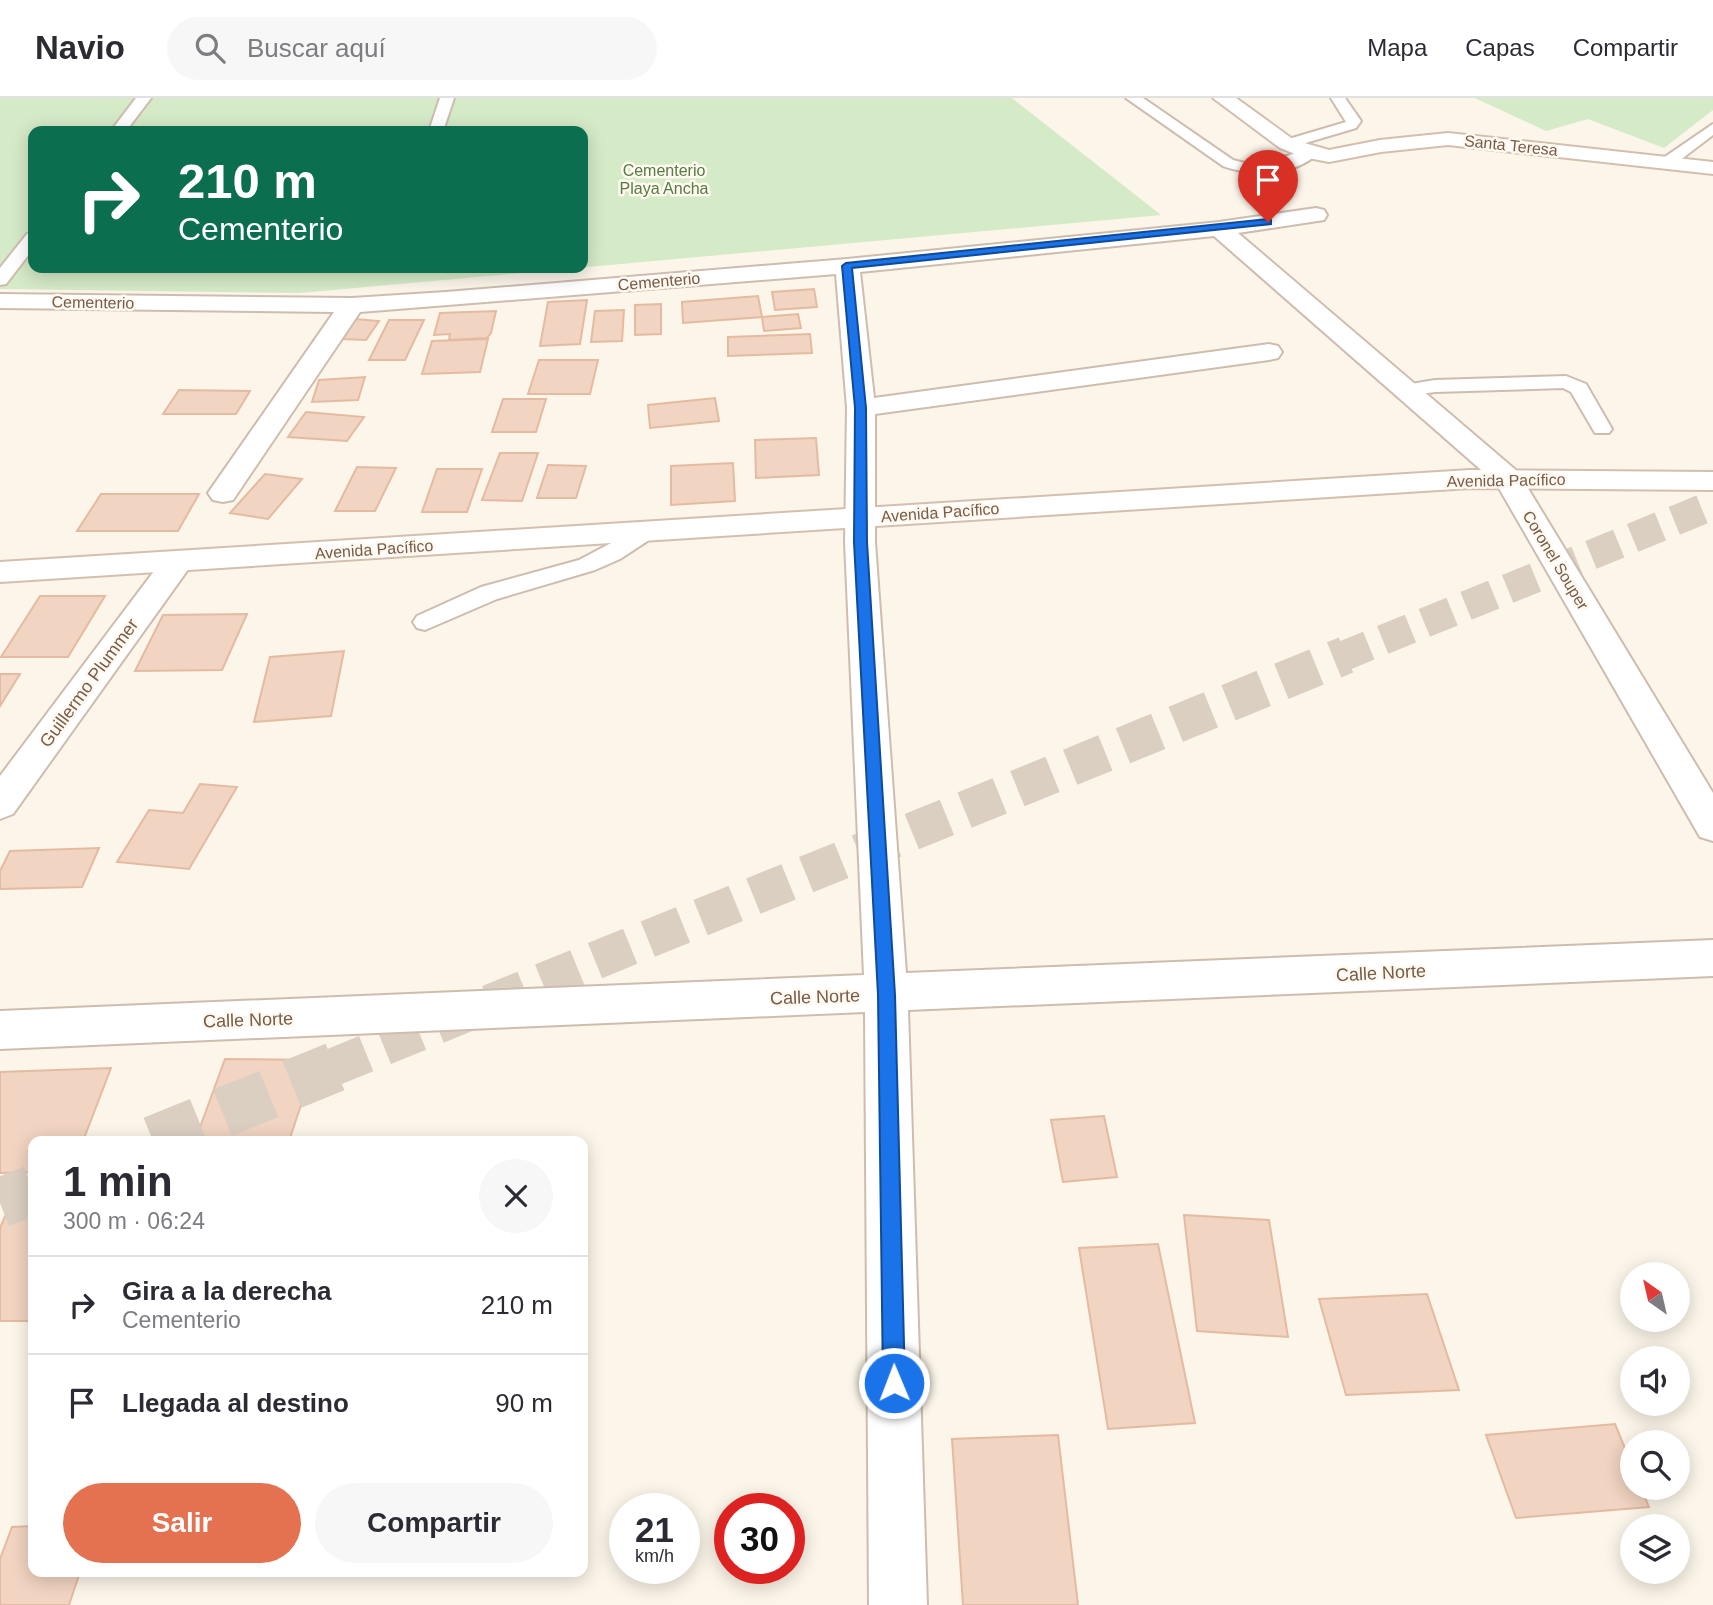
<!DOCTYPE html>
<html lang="es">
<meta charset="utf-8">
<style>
:root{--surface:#fff;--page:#f7f7f7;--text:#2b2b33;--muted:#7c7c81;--line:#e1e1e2;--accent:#e47250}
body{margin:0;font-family:Helvetica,sans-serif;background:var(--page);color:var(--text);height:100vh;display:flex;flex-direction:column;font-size:26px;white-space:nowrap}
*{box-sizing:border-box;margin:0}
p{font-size:23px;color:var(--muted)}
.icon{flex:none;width:38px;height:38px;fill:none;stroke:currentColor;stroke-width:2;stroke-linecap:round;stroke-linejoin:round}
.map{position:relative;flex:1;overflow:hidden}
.sheet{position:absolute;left:28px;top:1038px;width:560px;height:441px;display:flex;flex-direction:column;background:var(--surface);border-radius:14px;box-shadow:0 4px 18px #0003}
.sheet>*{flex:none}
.top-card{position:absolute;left:28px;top:28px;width:560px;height:147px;border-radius:14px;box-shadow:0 4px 18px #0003;background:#0b6e4f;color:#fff;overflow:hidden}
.needle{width:46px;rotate:326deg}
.buttons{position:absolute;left:1620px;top:1164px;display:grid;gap:14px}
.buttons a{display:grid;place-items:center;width:70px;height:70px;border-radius:50%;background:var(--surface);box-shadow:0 4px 18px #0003;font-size:35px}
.speed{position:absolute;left:609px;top:1395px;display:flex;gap:14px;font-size:35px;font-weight:700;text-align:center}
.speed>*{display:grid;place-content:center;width:91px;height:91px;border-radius:50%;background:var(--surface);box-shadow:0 4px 18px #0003;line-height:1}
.speed small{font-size:18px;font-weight:400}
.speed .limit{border:10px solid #d22;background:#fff;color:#111}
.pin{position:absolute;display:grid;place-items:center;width:60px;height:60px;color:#fff;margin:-72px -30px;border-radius:50% 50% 50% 0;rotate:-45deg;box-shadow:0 0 7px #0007}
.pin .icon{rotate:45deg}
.me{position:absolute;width:77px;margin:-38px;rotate:359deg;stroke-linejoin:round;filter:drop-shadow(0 0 5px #0008)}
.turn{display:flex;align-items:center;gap:24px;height:147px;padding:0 35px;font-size:32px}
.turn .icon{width:91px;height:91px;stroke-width:2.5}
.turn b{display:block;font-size:49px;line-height:60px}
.round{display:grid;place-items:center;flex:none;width:74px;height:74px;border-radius:37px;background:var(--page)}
.headline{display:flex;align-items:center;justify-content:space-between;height:119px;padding:0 35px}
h1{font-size:42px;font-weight:700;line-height:52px}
.action{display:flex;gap:14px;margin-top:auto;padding:14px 35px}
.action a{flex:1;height:80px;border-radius:42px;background:var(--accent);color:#fff;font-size:28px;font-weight:700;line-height:80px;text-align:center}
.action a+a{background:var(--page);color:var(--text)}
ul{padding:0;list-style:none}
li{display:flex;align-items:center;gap:21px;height:98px;padding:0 35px;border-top:2px solid var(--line)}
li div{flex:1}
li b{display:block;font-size:26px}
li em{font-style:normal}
header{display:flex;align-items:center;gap:42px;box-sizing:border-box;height:98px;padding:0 35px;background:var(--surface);border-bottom:2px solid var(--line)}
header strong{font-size:33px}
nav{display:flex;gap:38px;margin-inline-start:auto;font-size:24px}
.search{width:490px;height:63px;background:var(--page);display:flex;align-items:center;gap:18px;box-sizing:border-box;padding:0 24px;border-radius:38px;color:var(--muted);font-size:26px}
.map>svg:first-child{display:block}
.green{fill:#d5eac7;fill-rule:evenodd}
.building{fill:#f1d4c1;stroke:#e4bba1;stroke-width:2}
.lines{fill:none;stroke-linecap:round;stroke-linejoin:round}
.highway-tunnel-far2{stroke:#dbcfc2;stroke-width:30;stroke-dasharray:30 15;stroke-linecap:butt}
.highway-tunnel-far1{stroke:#dbcfc2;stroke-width:38;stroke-dasharray:38 19;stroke-linecap:butt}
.highway-tunnel{stroke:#dbcfc2;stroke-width:50;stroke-dasharray:50 25;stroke-linecap:butt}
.lane-casing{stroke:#cebdae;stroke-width:4}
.street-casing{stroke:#cebdae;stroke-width:4}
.secondary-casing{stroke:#d4bfae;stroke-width:4}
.lane{fill:#fff;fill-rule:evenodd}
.street{fill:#fff;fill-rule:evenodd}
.secondary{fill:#fff;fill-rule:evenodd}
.route{fill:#1a73e8;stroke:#114b97;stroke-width:2}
.labels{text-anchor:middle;stroke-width:5;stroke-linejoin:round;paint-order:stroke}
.far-street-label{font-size:16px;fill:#775c4c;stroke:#fff9ef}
.far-park-label{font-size:16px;fill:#547c44;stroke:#fff9ef}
.street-label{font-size:18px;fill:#775c4c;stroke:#fff9ef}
</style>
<header>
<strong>Navio</strong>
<div class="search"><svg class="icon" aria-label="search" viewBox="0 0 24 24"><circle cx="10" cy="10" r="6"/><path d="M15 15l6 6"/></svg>Buscar aquí</div>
<nav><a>Mapa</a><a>Capas</a><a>Compartir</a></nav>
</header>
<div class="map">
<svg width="1713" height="1507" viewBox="0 0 1713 1507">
<rect width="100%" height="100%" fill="#fcf5e9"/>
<g class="green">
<path d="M0 0H1012L1161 117 300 195 0 191ZM33 33H583V170H33Z"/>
<polygon points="1475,0 1713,0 1713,12 1664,50 1588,21 1546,33"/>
</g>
<g class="building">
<polygon points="814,191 817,209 775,212 772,194"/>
<polygon points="758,198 762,219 683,225 682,204"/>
<polygon points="587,202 580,246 540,248 548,204"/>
<polygon points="661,206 661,236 635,237 635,207"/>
<polygon points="624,212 622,243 591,244 595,213"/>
<polygon points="496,213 491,235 487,240 449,242 450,236 434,237 440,215"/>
<polygon points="798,216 801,230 764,233 762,219"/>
<polygon points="355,221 379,223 366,242 342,241"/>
<polygon points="389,222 424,222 405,262 369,262"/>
<polygon points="810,236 812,255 728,258 728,239"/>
<polygon points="488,241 480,274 422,276 432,243"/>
<polygon points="539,262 598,262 590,296 528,296"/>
<polygon points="365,279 358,302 312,304 319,282"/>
<polygon points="179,292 250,293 236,316 163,316"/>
<polygon points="715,300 719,323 650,330 648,307"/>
<polygon points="503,301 546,301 536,334 492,334"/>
<polygon points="306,314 364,319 347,343 288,339"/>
<polygon points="816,340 819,377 756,380 755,342"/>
<polygon points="500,355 538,355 522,403 482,402"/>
<polygon points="733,365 735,403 671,407 671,368"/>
<polygon points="548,367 586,368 576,400 537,400"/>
<polygon points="357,369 396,370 375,413 335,413"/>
<polygon points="437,371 482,371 467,414 422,414"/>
<polygon points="265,376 302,381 268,421 230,415"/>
<polygon points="101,396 199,396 178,433 77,433"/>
<polygon points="40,498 105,498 68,559 1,559"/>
<polygon points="247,516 222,572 135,573 163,517"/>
<polygon points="344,553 331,618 254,624 270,559"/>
<polygon points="0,576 20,576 0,608"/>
<polygon points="200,686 237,689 189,771 117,764 149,712 183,715"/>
<polygon points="99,750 82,789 0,791 0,773 10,753"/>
<polygon points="225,961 316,962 289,1043 195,1043"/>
<polygon points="111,970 83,1043 33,1043 33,1074 0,1075 0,974"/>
<polygon points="1104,1018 1117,1079 1063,1084 1051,1022"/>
<polygon points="13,1100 33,1100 33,1223 0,1223 0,1130"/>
<polygon points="1184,1117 1269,1122 1288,1239 1197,1233"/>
<polygon points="1158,1146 1195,1325 1108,1331 1079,1150"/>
<polygon points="1427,1196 1459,1292 1346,1297 1319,1201"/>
<polygon points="1615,1326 1633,1370 1633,1390 1641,1390 1649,1409 1516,1420 1486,1337"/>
<polygon points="1058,1337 1078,1507 963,1507 952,1341"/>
<polygon points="33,1428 33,1474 80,1474 69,1507 0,1507 0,1461 12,1429"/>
</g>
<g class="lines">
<polyline class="highway-tunnel-far2" points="1341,559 1713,407"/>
<polyline class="highway-tunnel-far1" points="331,970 1346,557"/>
<g class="highway-tunnel">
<polyline points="153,1043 335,969"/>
<polyline points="0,1105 33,1092"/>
</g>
<g class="lane-casing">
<g id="lane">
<polygon points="136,0 151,0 126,33 111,33"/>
<polygon points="440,0 454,0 443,33 429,33"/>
<path d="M1126 0H1143L1233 62C1264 72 1282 58 1310 50L1318 55C1296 78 1250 78 1223 68Z"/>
<polygon points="1331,0 1345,0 1361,23 1356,30 1292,49 1282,49 1279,46 1282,43 1346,24"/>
<polygon points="1713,26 1713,37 1671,69 1659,69 1657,66 1659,63"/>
<polygon points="33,135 33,151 6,186 0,187 0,170 27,136"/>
<polygon points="1566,278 1586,286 1612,331 1609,335 1595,335 1571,294 1563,290 1435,294 1406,298 1396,292 1399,288 1435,282"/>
<polygon points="647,426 655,428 658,433 655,438 620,461 595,472 497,501 425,532 417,530 413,524 417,518 481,489 579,462"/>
</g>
</g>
<g class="street-casing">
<g id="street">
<polygon points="1316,110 1324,112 1327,117 1324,122 1238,135 1518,374 1713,695 1713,743 1700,739 1496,385 1214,138 860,174 874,300 1269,246 1278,248 1282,254 1278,260 1269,262 875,316 875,444 906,875 1713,842 1713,878 908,912 927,1507 869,1507 865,914 0,951 0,913 864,877 845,444 847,310 836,176 360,214 233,402 223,404 213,402 208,395 334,214 0,210 0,196 352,200 446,194 847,161 1219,124"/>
<polygon points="178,453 189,456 194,463 189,470 13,716 0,721 0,678 167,456"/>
</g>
</g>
<g class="secondary-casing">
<g id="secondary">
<polygon points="1213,0 1236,0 1294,42 1329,52 1380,42 1448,35 1713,64 1713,76 1448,47 1381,54 1329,64 1303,59 1280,50"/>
<polygon points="1470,372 1713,374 1713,392 1470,390 0,484 0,464"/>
</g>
</g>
<use href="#lane" class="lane"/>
<use href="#street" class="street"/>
<use href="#secondary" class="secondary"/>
</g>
<polygon class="route" points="1268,121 1271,122 1271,126 852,170 866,310 867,444 895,897 905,1285 901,1293 894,1296 886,1293 883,1285 878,897 854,444 855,310 842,168 846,165"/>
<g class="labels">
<g class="far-street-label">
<text transform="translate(1511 47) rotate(6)" y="6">Santa Teresa</text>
<text transform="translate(659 183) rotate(-5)" y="6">Cementerio</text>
<text transform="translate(93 204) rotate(1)" y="6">Cementerio</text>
<text transform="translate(1506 382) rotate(-1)" y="6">Avenida Pacífico</text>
<text transform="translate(940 414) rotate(-4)" y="6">Avenida Pacífico</text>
<text transform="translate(374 451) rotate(-4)" y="6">Avenida Pacífico</text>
<text transform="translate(1556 462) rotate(59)" y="6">Coronel Souper</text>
</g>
<g class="far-park-label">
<text x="664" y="78">Cementerio<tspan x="664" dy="18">Playa Ancha</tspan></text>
</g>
<g class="street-label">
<text transform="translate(89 585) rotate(-54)" y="6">Guillermo Plummer</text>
<text transform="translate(1381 875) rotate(-3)" y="6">Calle Norte</text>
<text transform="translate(815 899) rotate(-2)" y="6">Calle Norte</text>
<text transform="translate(248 922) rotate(-2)" y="6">Calle Norte</text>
</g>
</g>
</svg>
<div class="buttons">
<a><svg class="needle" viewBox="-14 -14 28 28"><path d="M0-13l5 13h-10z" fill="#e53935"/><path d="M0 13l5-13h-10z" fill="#7c7c81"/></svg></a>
<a><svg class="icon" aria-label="sound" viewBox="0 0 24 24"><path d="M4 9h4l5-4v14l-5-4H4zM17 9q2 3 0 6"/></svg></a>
<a><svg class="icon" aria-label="search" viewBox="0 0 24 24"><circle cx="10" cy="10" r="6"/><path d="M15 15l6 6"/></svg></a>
<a><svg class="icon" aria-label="layers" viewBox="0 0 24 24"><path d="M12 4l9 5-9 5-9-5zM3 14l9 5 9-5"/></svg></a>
</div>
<div class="speed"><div>21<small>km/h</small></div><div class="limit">30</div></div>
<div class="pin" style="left:1268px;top:124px;background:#d93025"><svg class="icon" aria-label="arrive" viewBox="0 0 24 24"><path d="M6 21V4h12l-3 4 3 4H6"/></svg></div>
<svg class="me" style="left:894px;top:1285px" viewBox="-20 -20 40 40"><circle r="17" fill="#1a73e8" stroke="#fff" stroke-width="3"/><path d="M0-11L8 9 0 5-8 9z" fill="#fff"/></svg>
<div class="top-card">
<div class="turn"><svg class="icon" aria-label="right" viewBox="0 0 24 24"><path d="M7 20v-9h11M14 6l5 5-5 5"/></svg><div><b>210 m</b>Cementerio</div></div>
</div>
<section class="sheet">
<div class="headline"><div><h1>1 min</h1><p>300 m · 06:24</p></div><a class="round"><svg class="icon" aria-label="close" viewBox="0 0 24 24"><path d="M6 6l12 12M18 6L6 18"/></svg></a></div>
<ul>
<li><svg class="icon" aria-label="right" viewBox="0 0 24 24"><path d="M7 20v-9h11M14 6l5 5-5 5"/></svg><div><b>Gira a la derecha</b><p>Cementerio</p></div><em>210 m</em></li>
<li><svg class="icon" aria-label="arrive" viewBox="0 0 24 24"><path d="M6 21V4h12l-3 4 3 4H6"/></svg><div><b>Llegada al destino</b></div><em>90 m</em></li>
</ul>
<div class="action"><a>Salir</a><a>Compartir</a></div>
</section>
</div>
